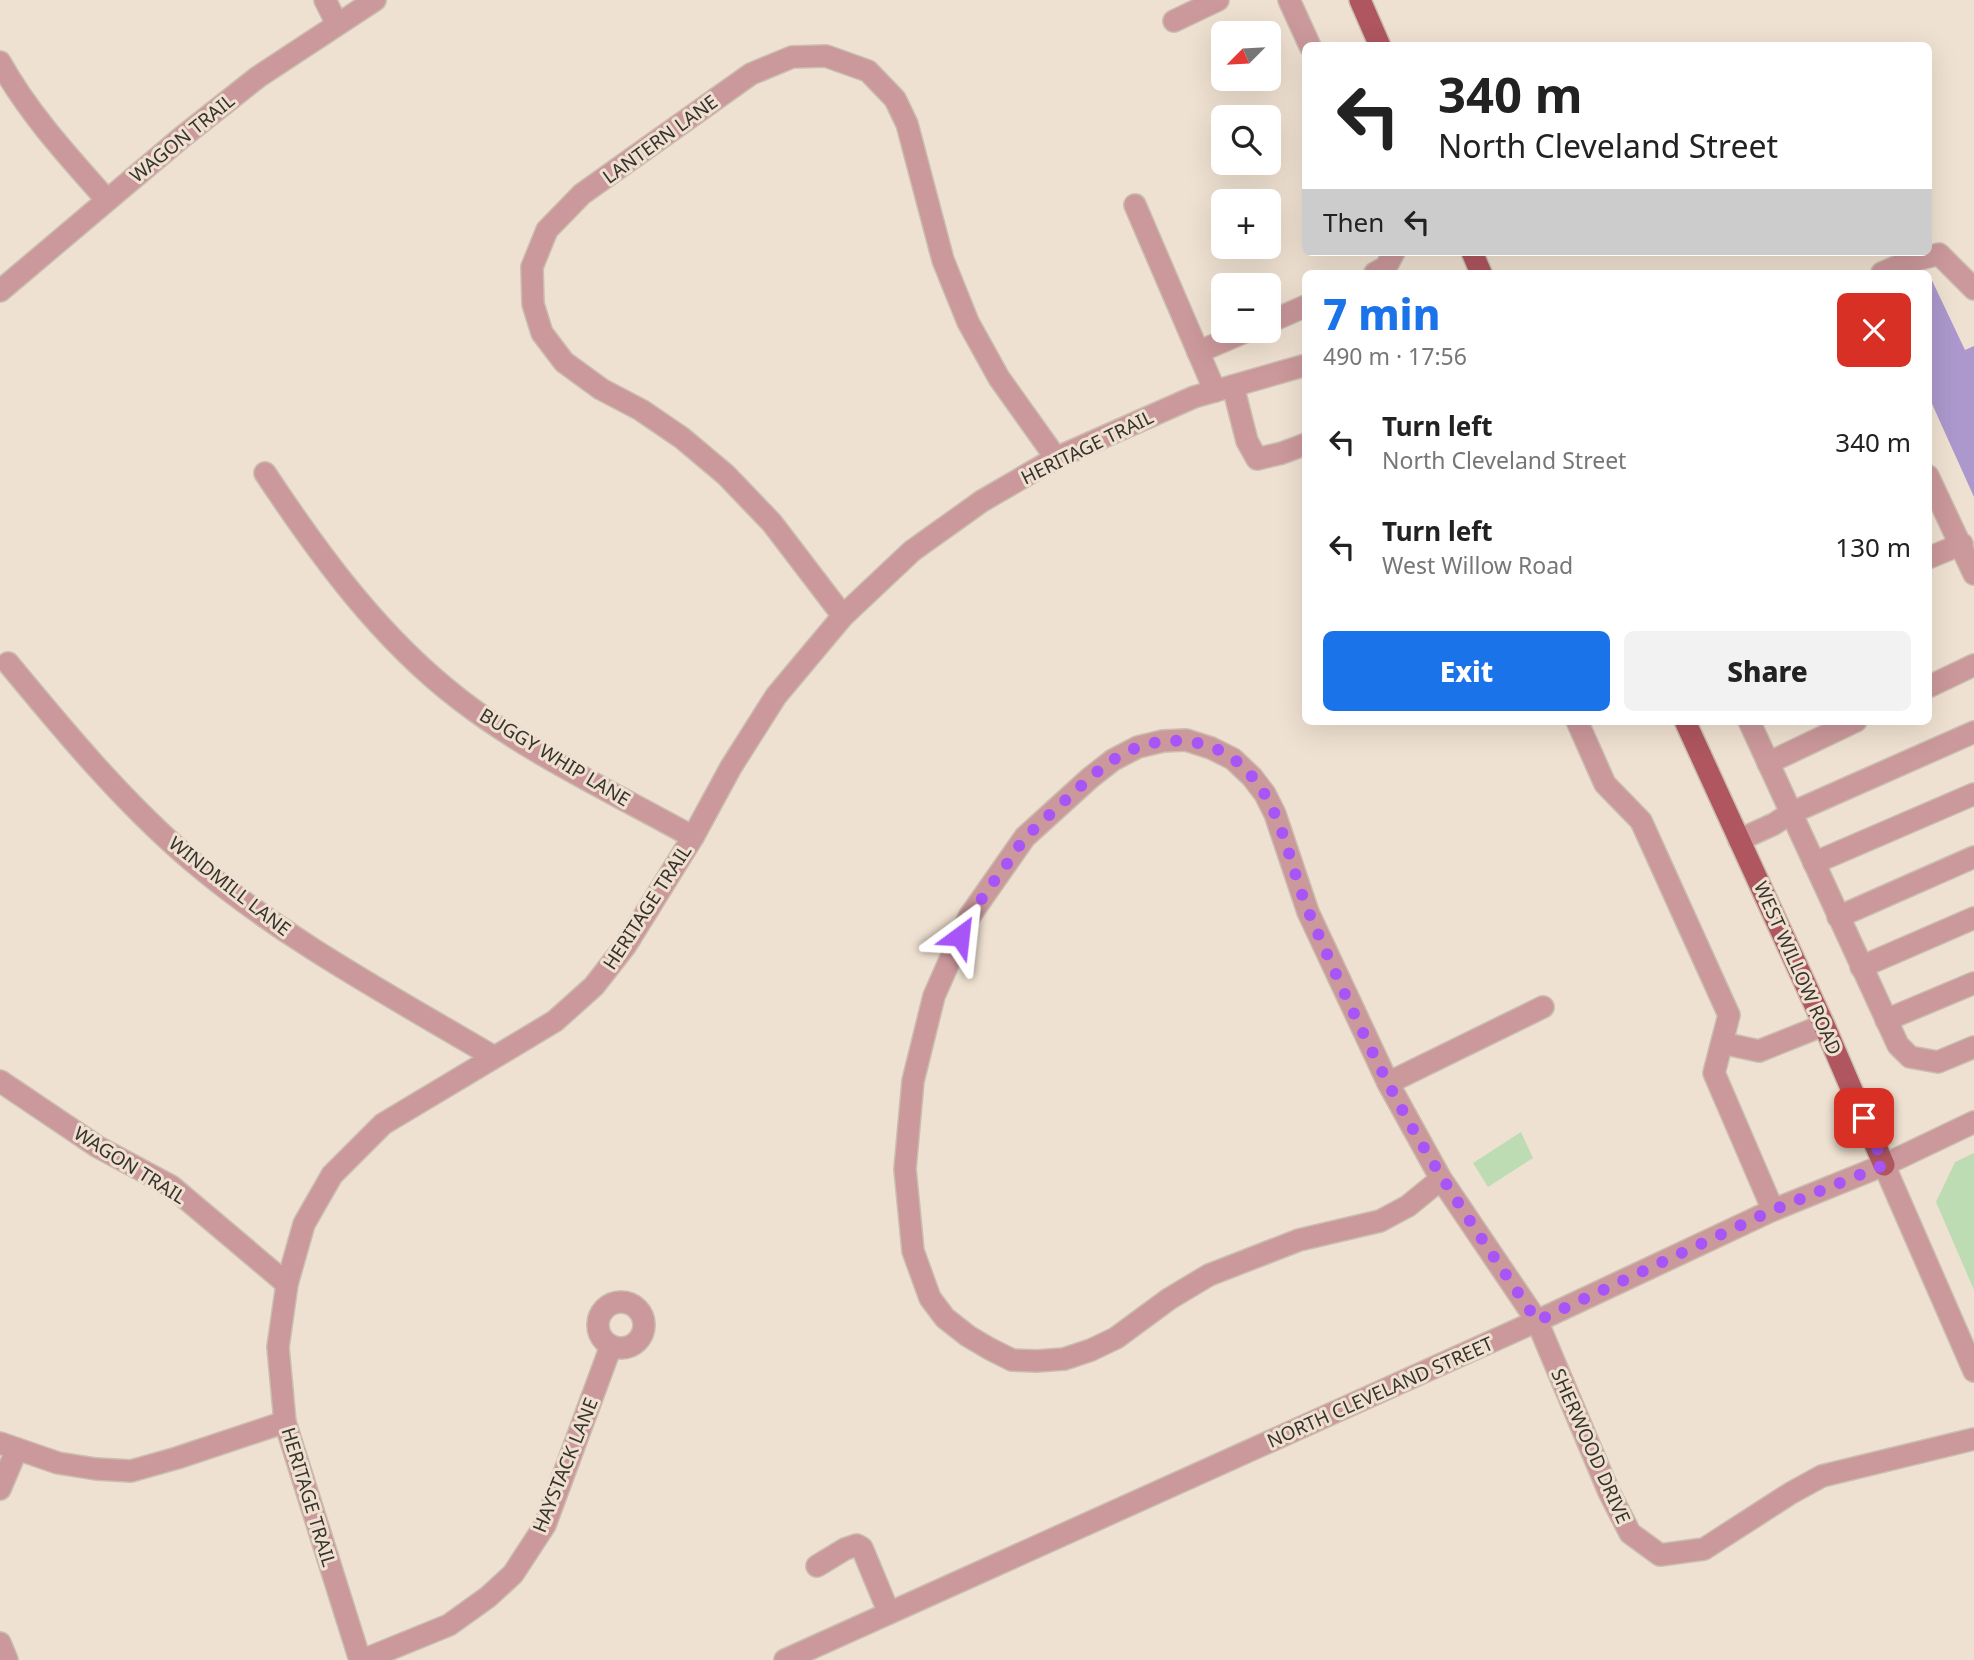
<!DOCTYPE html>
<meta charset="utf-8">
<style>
:root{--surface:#fff;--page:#f2f2f2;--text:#222;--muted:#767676;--accent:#1a73e8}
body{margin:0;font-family:"Noto Sans",sans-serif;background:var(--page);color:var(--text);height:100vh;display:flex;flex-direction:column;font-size:26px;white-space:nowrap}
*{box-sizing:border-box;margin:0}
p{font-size:23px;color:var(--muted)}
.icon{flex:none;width:38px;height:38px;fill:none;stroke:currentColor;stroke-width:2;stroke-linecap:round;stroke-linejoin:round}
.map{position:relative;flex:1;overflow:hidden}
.drawer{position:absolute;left:1302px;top:270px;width:630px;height:455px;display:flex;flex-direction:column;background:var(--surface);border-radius:10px;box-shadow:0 7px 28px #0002}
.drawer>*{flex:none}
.top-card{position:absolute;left:1302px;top:42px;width:630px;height:214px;border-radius:10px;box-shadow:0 7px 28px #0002;background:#fff;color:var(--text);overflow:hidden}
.needle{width:46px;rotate:246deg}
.buttons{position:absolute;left:1211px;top:21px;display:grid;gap:14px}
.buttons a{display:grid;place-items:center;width:70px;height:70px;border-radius:10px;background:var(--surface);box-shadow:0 7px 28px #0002;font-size:35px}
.pin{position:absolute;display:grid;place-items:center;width:60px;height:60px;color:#fff;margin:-30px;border-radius:14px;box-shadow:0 4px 10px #0006}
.me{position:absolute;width:77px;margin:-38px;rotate:30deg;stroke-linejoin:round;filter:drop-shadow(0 0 5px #0008)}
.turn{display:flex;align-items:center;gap:24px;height:147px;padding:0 21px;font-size:32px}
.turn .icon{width:91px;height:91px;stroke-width:2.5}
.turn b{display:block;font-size:49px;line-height:60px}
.then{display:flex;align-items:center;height:66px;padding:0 21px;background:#0003;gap:14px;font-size:26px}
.round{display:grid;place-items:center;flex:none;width:74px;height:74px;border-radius:10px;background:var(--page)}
.summary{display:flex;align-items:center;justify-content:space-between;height:119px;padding:0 21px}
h1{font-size:42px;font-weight:800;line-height:52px;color:var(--accent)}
.primary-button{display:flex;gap:14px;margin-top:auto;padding:14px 21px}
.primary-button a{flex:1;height:80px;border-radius:10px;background:var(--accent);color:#fff;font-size:28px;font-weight:800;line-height:80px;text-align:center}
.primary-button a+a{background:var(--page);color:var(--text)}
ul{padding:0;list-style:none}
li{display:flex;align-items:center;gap:21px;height:105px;padding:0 21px}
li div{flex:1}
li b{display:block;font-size:26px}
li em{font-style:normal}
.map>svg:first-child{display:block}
.green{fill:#bddcb4}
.building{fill:#ac98cc}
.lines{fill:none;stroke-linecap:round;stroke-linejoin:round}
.minor-casing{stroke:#cabeb0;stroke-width:24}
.major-casing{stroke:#cabeb0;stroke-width:24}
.minor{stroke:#cb989b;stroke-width:21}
.major{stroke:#af565f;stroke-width:21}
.route{stroke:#a855f7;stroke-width:12;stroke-dasharray:0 21.6}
.labels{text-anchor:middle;stroke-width:6;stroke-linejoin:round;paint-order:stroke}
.street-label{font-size:19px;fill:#38332d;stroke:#efe1d1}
</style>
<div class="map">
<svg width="1974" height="1660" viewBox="0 0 1974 1660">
<rect width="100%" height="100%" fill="#efe1d1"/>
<g class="green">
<polygon points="1521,1132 1533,1158 1488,1187 1473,1163"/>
<polygon points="1974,1153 1974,1290 1936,1202 1955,1162"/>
</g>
<polygon class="building" points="1928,272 1965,350 1974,346 1974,497 1928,395"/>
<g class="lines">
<g class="minor-casing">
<g id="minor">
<polyline points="325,0 337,24"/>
<polyline points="1289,0 1310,46"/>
<polyline points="1174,21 1218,0"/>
<path d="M0 62C29 114 68 156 107 200"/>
<polyline points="1135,205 1215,391"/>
<polyline points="1375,273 1386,267 1394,252"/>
<polyline points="1882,273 1905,263 1939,254 1974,289"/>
<polyline points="0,291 181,138 258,77 375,0"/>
<polyline points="1269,322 1306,306"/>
<polyline points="1198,352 1247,331"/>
<polyline points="1233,386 1247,441 1257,459 1282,453 1306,444"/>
<path d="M265 473C320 556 380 638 459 699 530 754 614 793 693 837"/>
<polyline points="1928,476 1974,574"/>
<polyline points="1928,558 1962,544"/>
<polyline points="843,616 772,523 726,475 682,438 641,410 601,389 564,362 542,333 533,304 532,267 547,230 582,194 751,74 792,57 826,56 868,71 895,99 907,124 943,260 968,322 999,378 1056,458"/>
<path d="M8 663C65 732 123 802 192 861 284 939 391 996 494 1057"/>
<polyline points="1928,687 1974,665"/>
<polyline points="1577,721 1605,784 1641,821 1729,1015 1714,1073 1773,1210"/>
<polyline points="1749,721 1898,1045 1910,1057 1938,1062 1974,1047"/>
<polyline points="1768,763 1856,721"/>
<polyline points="1739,840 1774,824 1791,813 1974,732"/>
<polyline points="1814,863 1974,794"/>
<polyline points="1838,917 1974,857"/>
<polyline points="1861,967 1974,918"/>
<polyline points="1886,1020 1974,983"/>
<polyline points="1722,1043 1759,1051 1824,1025"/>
<polyline points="0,1081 98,1147 171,1186 287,1284"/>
<polyline points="1388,1083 1543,1007"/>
<polyline points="1884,1165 1974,1371"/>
<polyline points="1441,1179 1408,1206 1380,1221 1299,1240 1209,1275 1169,1299 1116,1338 1091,1350 1064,1359 1037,1361 1012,1360 990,1349 968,1336 945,1318 930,1298 913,1251 905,1169 913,1081 934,996 969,917 1025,837 1090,778 1113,760 1138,747 1163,741 1186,740 1211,748 1233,759 1252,777 1265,794 1275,814 1308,912 1388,1083 1441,1179 1537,1321 1609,1492 1630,1533 1660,1555 1704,1549 1791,1493 1822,1476 1974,1439"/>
<circle cx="621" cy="1325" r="23"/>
<polyline points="0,1443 58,1463 96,1469 131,1471 177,1458 285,1422"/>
<polyline points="0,1489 17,1449"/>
<polyline points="817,1566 845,1549 857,1545 862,1548 889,1613"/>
<polyline points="0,1643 7,1660"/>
<polyline points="360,1660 285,1422 278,1347 287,1284 304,1224 332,1175 383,1124 555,1021 594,986 626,945 693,837 731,767 776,696 843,616 912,551 982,501 1056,458 1194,397 1306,365"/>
<polyline points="363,1660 449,1625 488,1597 513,1574 545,1525 611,1346"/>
<polyline points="785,1660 1537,1321 1773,1210 1884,1165 1974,1122"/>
</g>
</g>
<g class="major-casing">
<g id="major">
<polyline points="1360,0 1380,46"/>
<polyline points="1472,252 1481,273"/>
<polyline points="1685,721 1824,1025 1884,1165"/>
</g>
</g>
<use href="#minor" class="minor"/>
<use href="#major" class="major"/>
</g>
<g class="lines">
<path class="route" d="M960 936C972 911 989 888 1006 865 1013 856 1019 844 1028 835 1041 822 1056 809 1070 796 1091 777 1112 756 1139 747 1170 736 1208 739 1235 760 1283 798 1287 862 1310 915 1334 971 1360 1029 1388 1083 1431 1167 1485 1243 1537 1321L1773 1210 1884 1165 1864 1118"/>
</g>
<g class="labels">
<g class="street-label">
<text transform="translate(182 138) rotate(-39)" y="7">WAGON TRAIL</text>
<text transform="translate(660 139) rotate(-36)" y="7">LANTERN LANE</text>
<text transform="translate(1087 447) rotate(-26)" y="7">HERITAGE TRAIL</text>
<text transform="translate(555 757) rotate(31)" y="7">BUGGY WHIP LANE</text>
<text transform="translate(230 886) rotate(38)" y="7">WINDMILL LANE</text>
<text transform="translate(647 907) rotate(-57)" y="7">HERITAGE TRAIL</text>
<text transform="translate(1798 968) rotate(66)" y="7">WEST WILLOW ROAD</text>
<text transform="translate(130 1165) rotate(32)" y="7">WAGON TRAIL</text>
<text transform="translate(1380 1392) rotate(-24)" y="7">NORTH CLEVELAND STREET</text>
<text transform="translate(1591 1446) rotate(66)" y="7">SHERWOOD DRIVE</text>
<text transform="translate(565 1465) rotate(-68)" y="7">HAYSTACK LANE</text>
<text transform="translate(309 1497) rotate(73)" y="7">HERITAGE TRAIL</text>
</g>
</g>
</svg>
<div class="buttons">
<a><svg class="needle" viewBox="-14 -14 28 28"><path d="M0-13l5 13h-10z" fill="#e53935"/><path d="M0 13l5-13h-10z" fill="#767676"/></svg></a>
<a><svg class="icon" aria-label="search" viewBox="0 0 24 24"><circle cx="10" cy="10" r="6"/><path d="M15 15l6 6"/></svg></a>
<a>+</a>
<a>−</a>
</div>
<div class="pin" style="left:1864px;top:1118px;background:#d93025"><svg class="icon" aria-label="arrive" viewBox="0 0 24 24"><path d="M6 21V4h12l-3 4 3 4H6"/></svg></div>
<svg class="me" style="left:960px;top:936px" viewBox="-20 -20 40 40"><path d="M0-17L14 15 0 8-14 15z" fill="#a855f7" stroke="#fff" stroke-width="4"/></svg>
<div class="top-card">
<div class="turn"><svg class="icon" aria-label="left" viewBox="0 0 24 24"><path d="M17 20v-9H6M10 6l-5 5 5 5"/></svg><div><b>340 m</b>North Cleveland Street</div></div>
<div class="then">Then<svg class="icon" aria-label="left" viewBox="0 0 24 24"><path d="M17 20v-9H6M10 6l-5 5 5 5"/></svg></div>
</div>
<section class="drawer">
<div class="summary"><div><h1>7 min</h1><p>490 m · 17:56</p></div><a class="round" style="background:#d93025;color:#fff"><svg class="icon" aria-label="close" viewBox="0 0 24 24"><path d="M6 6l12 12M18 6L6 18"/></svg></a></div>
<ul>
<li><svg class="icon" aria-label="left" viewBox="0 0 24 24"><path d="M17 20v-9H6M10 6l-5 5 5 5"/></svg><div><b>Turn left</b><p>North Cleveland Street</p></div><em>340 m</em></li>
<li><svg class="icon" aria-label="left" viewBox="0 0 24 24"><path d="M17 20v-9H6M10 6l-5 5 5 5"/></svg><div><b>Turn left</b><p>West Willow Road</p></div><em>130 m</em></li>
</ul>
<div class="primary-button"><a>Exit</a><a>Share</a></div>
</section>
</div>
